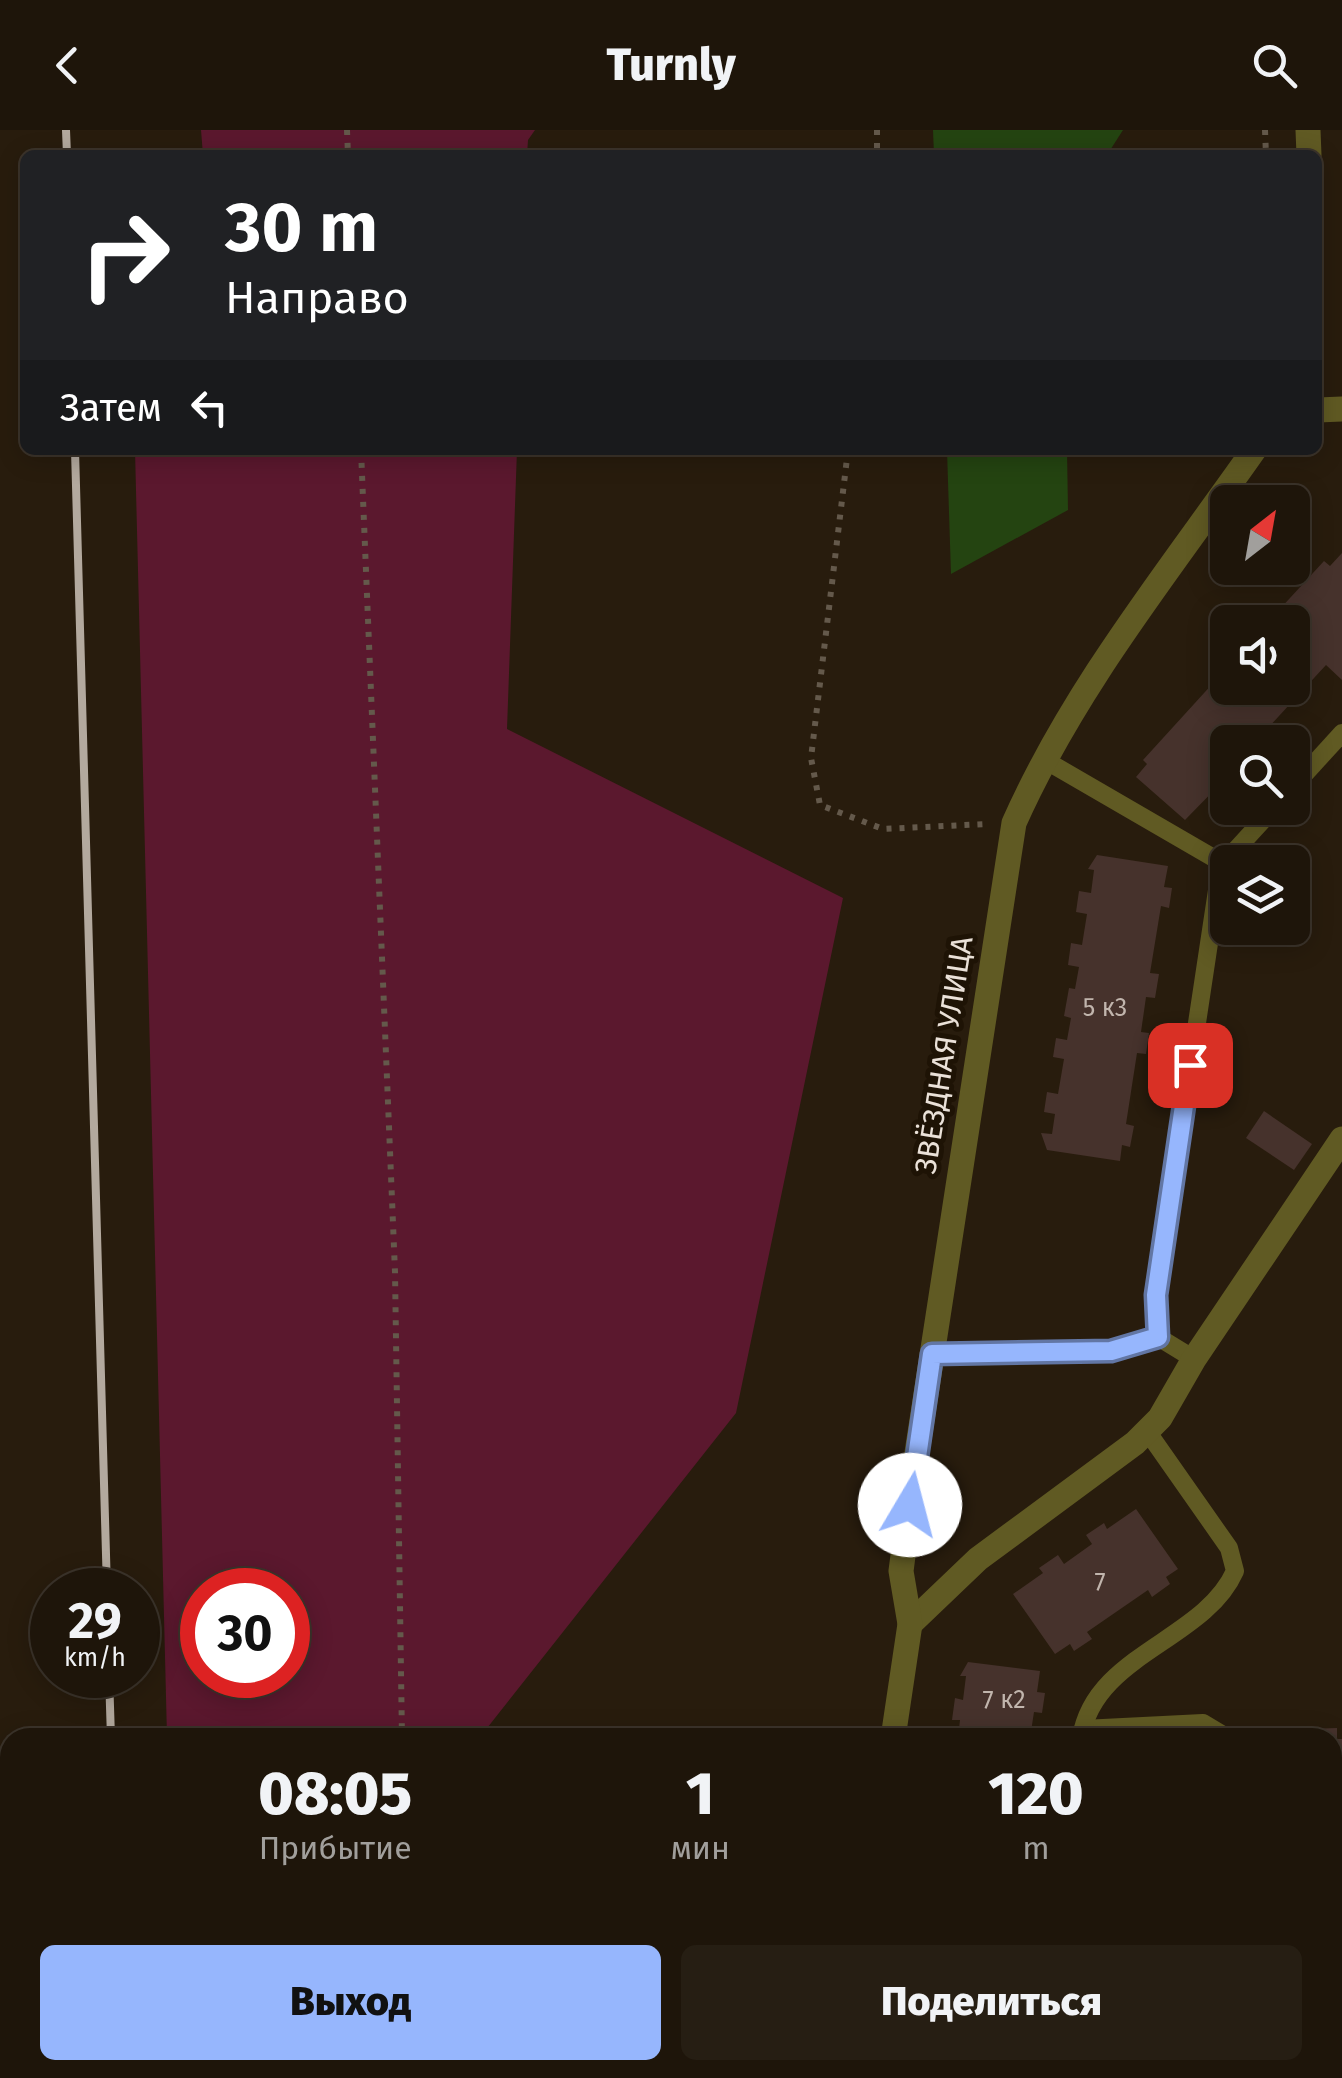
<!DOCTYPE html>
<html lang="ru">
<meta charset="utf-8">
<style>
:root{--surface:#1e150a;--page:#261e13;--text:#f1f3f6;--muted:#a19f9c;--line:#3c342b;--accent:#96b6fd}
body{margin:0;font-family:"Fira Sans",sans-serif;background:var(--page);color:var(--text);height:100vh;display:flex;flex-direction:column;font-size:38px;white-space:nowrap}
*{box-sizing:border-box;margin:0}
p{font-size:32px;color:var(--muted)}
.icon{flex:none;width:55px;height:55px;fill:none;stroke:currentColor;stroke-width:2;stroke-linecap:round;stroke-linejoin:round}
.map{position:relative;flex:1;overflow:hidden}
.details{position:absolute;left:0px;top:1598px;width:1342px;height:352px;display:flex;flex-direction:column;background:var(--surface);border-radius:30px 30px 0 0;box-shadow:0 5px 25px #0003,0 0 0 2px var(--line)}
.details>*{flex:none}
.banner{position:absolute;left:20px;top:20px;width:1302px;height:305px;border-radius:15px;box-shadow:0 5px 25px #0003,0 0 0 2px var(--line);background:#202124;color:#fff;overflow:hidden}
.needle{width:65px;rotate:31deg}
.buttons{position:absolute;left:1210px;top:355px;display:grid;gap:20px}
.buttons a{display:grid;place-items:center;width:100px;height:100px;border-radius:15px;background:var(--surface);box-shadow:0 5px 25px #0003,0 0 0 2px var(--line);font-size:50px}
.speed{position:absolute;left:30px;top:1438px;display:flex;gap:20px;font-size:50px;font-weight:700;text-align:center}
.speed>*{display:grid;place-content:center;width:130px;height:130px;border-radius:50%;background:var(--surface);box-shadow:0 5px 25px #0003,0 0 0 2px var(--line);line-height:1}
.speed small{font-size:25px;font-weight:400}
.speed .limit{border:15px solid #d22;background:#fff;color:#111}
.pin{position:absolute;display:grid;place-items:center;width:85px;height:85px;color:#fff;margin:-42px;border-radius:20px;box-shadow:0 5px 15px #0006}
.me{position:absolute;width:110px;margin:-55px;rotate:8deg;stroke-linejoin:round;filter:drop-shadow(0 0 8px #0008)}
.turn{display:flex;align-items:center;gap:35px;height:210px;padding:0 40px;font-size:45px}
.turn .icon{width:130px;height:130px;stroke-width:2.5}
.turn b{display:block;font-size:70px;line-height:85px}
.then{display:flex;align-items:center;height:95px;padding:0 40px;background:#0003;gap:20px;font-size:38px}
.eta{display:flex;justify-content:space-evenly;align-items:center;height:170px;text-align:center}
.eta b{font-size:60px;font-weight:800;line-height:70px}
.cta{display:flex;gap:20px;margin-top:auto;padding:20px 40px}
.cta a{flex:1;height:115px;border-radius:15px;background:var(--accent);color:#111;font-size:40px;font-weight:800;line-height:115px;text-align:center}
.cta a+a{background:var(--page);color:var(--text)}
header{display:flex;justify-content:space-between;align-items:center;height:130px;padding:0 40px;background:var(--surface);font-size:45px;font-weight:800}
.map>svg:first-child{display:block}
.green{fill:#5b182e;fill-rule:evenodd}
.water{fill:#244411}
.building{fill:#46322c}
.lines{fill:none;stroke-linecap:round;stroke-linejoin:round}
.path{stroke:#64594b;stroke-width:6;stroke-dasharray:5 8;stroke-linecap:butt}
.service{stroke:#605a23;stroke-width:18}
.minor{stroke:#605a23;stroke-width:25}
.rail{stroke:#b3a99e;stroke-width:8}
.route-casing{stroke:#6276a4;stroke-width:25}
.route{stroke:#96b6fd;stroke-width:18}
.labels{text-anchor:middle;stroke-width:10;stroke-linejoin:round;paint-order:stroke}
.number-label{font-size:25px;fill:#c1b5ad}
.street-label{font-size:30px;fill:#eae1d8;stroke:#1e1305}
</style>
<header><svg class="icon" aria-label="back" viewBox="0 0 24 24"><path d="M15 5l-7 7 7 7"/></svg>Turnly<svg class="icon" aria-label="search" viewBox="0 0 24 24"><circle cx="10" cy="10" r="6"/><path d="M15 15l6 6"/></svg></header>
<div class="map">
<svg width="1342" height="1948" viewBox="0 0 1342 1948">
<rect width="100%" height="100%" fill="#281c0d"/>
<g class="green">
<polygon points="201,0 535,0 528,10 527,25 203,25"/>
<path d="M135 320H517L507 599 843 768 736 1283 480 1607H167ZM202 1460H288V1545H202Z"/>
<rect x="175" y="1940" width="268" height="8"/>
</g>
<g class="water">
<polygon points="933,0 1123,0 1107,25 934,25"/>
<polygon points="947,320 1067,320 1068,380 951,444"/>
</g>
<g class="building">
<polygon points="1342,423 1342,550 1326,535 1255,612 1228,612 1228,646 1185,690 1136,647 1147,634 1143,630 1225,540 1228,558 1292,558 1292,492 1268,492 1324,431 1330,436"/>
<polygon points="1097,725 1168,736 1164,757 1172,758 1169,778 1161,776 1150,843 1159,844 1155,868 1146,867 1141,902 1149,903 1146,924 1137,923 1126,994 1134,996 1130,1017 1122,1015 1120,1031 1047,1020 1041,1003 1052,1004 1055,984 1044,982 1047,962 1058,964 1064,929 1053,927 1056,908 1067,910 1071,888 1064,886 1069,858 1075,859 1079,837 1068,835 1071,813 1082,815 1087,784 1076,782 1079,761 1091,763 1094,740 1088,739"/>
<polygon points="1264,981 1312,1014 1294,1040 1246,1008"/>
<polygon points="1136,1379 1178,1439 1166,1447 1170,1454 1152,1467 1148,1460 1087,1502 1092,1509 1074,1521 1070,1514 1055,1524 1013,1464 1043,1443 1039,1438 1058,1425 1064,1434 1092,1414 1086,1405 1104,1393 1107,1399"/>
<polygon points="968,1532 1040,1541 1037,1562 1045,1563 1042,1583 1034,1582 1030,1608 958,1608 960,1590 952,1590 955,1568 963,1570 966,1546 960,1546"/>
<polygon points="1337,1598 1337,1609 1342,1609 1342,1859 1332,1859 1332,1608 1307,1608 1307,1599"/>
<rect x="921" y="1940" width="72" height="8"/>
</g>
<g class="lines">
<g class="path">
<polyline points="347,0 348,25"/>
<polyline points="877,0 877,25"/>
<polyline points="1265,0 1266,25"/>
<polyline points="361,320 395,1142 402,1608"/>
<polyline points="848,320 811,628 820,675 883,699 986,694"/>
<polyline points="414,1940 415,1948"/>
</g>
<g class="service">
<polyline points="1043,629 1224,734"/>
<polyline points="1292,658 1342,603"/>
<polyline points="931,1224 1111,1221 1158,1207"/>
<polyline points="1194,1229 1158,1207 1156,1165 1219,747 1231,725 1274,678"/>
<polyline points="1083,1599 1203,1593 1228,1608"/>
<path d="M1081 1608C1094 1524 1204 1511 1235 1441L1229 1418 1147 1301"/>
<polyline points="1332,1918 1342,1918"/>
<polyline points="1045,1940 1046,1948"/>
<polyline points="1243,1948 1244,1940"/>
</g>
<g class="minor">
<polyline points="1308,0 1309,25"/>
<polyline points="1318,280 1342,279"/>
<polyline points="910,1494 978,1429 1135,1313 1160,1288 1194,1229 1342,1009"/>
<path d="M893 1608 910 1494 901 1441 914 1342 1014 693C1074 558 1169 441 1254 320"/>
<polyline points="852,1948 852,1940"/>
</g>
<g class="rail">
<polyline points="66,0 67,25"/>
<polyline points="75,320 107,1460"/>
<polyline points="109,1545 111,1608"/>
<polyline points="120,1940 120,1948"/>
</g>
</g>
<g class="lines">
<g class="route-casing">
<polyline id="route" points="910,1375 932,1224 1111,1221 1158,1207 1156,1165 1190,935"/>
</g>
<use href="#route" class="route"/>
</g>
<g class="labels">
<g class="number-label">
<text x="1105" y="886">5 к3</text>
<text x="1100" y="1460">7</text>
<text x="1004" y="1578">7 к2</text>
</g>
<g class="street-label">
<text transform="translate(944 925) rotate(-81)" y="10">ЗВЁЗДНАЯ УЛИЦА</text>
</g>
</g>
</svg>
<div class="buttons">
<a><svg class="needle" viewBox="-14 -14 28 28"><path d="M0-13l5 13h-10z" fill="#e53935"/><path d="M0 13l5-13h-10z" fill="#a19f9c"/></svg></a>
<a><svg class="icon" aria-label="sound" viewBox="0 0 24 24"><path d="M4 9h4l5-4v14l-5-4H4zM17 9q2 3 0 6"/></svg></a>
<a><svg class="icon" aria-label="search" viewBox="0 0 24 24"><circle cx="10" cy="10" r="6"/><path d="M15 15l6 6"/></svg></a>
<a><svg class="icon" aria-label="layers" viewBox="0 0 24 24"><path d="M12 4l9 5-9 5-9-5zM3 14l9 5 9-5"/></svg></a>
</div>
<div class="speed"><div>29<small>km/h</small></div><div class="limit">30</div></div>
<div class="pin" style="left:1190px;top:935px;background:#d93025"><svg class="icon" aria-label="arrive" viewBox="0 0 24 24"><path d="M6 21V4h12l-3 4 3 4H6"/></svg></div>
<svg class="me" style="left:910px;top:1375px" viewBox="-20 -20 40 40"><circle r="19" fill="#fff"/><path d="M0-13L10 11 0 6-10 11z" fill="#96b6fd"/></svg>
<div class="banner">
<div class="turn"><svg class="icon" aria-label="right" viewBox="0 0 24 24"><path d="M7 20v-9h11M14 6l5 5-5 5"/></svg><div><b>30 m</b>Направо</div></div>
<div class="then">Затем<svg class="icon" aria-label="left" viewBox="0 0 24 24"><path d="M17 20v-9H6M10 6l-5 5 5 5"/></svg></div>
</div>
<section class="details">
<div class="eta">
<div><b>08:05</b><p>Прибытие</p></div>
<div><b>1</b><p>мин</p></div>
<div><b>120</b><p>m</p></div>
</div>
<div class="cta"><a>Выход</a><a>Поделиться</a></div>
</section>
</div>
